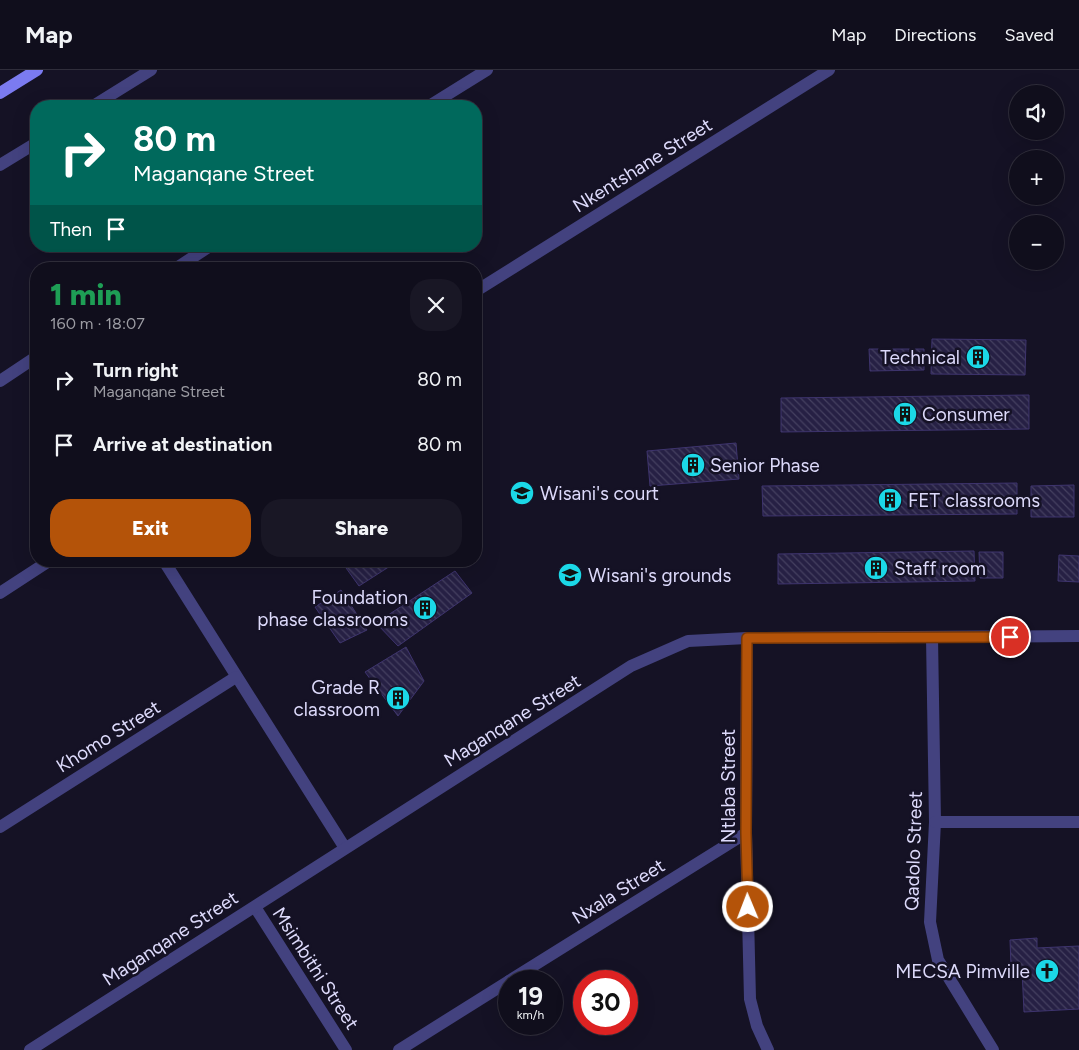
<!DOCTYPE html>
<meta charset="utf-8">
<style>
:root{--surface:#100e1c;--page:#191725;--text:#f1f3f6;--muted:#9c9ca3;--line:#302e3b;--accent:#b45309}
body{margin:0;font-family:Figtree,sans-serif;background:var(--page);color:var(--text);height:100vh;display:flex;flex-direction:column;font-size:19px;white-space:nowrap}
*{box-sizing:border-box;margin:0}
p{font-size:16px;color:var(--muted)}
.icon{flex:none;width:28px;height:28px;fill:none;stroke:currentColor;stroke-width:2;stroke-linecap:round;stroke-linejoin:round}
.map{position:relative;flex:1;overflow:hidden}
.panel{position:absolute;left:30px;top:192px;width:452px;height:305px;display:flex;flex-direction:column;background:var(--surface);border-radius:20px;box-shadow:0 5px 20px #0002,0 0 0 1px var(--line)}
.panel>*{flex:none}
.guide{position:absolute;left:30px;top:30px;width:452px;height:152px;border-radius:20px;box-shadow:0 5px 20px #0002,0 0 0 1px var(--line);background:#00695c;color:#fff;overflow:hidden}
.buttons{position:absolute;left:1009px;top:15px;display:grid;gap:10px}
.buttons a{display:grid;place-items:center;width:55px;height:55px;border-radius:50%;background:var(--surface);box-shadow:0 5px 20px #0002,0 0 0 1px var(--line);font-size:25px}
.speed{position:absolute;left:498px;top:900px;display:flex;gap:10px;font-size:25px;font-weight:700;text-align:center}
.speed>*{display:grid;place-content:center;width:65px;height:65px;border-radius:50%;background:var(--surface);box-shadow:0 5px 20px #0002,0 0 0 1px var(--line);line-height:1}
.speed small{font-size:12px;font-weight:400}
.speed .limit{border:8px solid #d22;background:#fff;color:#111}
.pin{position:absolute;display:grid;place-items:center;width:42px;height:42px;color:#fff;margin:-21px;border:2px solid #fff;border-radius:50%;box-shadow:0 1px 5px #0007}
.me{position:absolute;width:55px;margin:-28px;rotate:359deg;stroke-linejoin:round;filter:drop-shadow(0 0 4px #0008)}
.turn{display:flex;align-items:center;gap:18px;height:105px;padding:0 20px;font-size:22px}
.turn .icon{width:65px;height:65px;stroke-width:2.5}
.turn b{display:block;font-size:35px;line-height:42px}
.then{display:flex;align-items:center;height:48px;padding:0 20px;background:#0003;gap:10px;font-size:19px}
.round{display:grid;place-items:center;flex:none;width:52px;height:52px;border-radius:20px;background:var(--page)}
.summary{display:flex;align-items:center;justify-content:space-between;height:85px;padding:0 20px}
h1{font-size:30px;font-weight:800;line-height:38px;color:#1e9e55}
.button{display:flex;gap:10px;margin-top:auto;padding:10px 20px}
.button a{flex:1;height:58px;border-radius:20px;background:var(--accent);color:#fff;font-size:20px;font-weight:800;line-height:58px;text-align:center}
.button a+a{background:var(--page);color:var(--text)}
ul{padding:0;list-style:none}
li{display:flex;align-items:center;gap:15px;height:65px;padding:0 20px}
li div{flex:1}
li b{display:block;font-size:19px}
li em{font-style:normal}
header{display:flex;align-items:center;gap:30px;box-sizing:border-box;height:70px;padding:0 25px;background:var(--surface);border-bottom:1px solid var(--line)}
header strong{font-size:24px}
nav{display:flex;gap:28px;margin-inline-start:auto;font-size:18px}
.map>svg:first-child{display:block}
.building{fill:url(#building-back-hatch);stroke:#3e346e}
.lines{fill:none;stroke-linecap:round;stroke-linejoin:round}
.street{stroke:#43427f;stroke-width:12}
.secondary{stroke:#7b7bf1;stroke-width:12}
.route-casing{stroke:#753606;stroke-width:12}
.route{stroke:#b45309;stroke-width:9}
.labels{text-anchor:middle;stroke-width:5;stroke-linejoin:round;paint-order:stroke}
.street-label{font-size:19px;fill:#dddafb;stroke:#151225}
.poi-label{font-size:19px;fill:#dddafb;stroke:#151225;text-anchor:start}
</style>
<header>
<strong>Map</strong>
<nav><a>Map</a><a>Directions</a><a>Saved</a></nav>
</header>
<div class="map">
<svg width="1079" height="980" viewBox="0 0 1079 980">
<defs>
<pattern id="building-back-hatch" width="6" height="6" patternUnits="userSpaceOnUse" patternTransform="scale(1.25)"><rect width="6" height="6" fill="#262044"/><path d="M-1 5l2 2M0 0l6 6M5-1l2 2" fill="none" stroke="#454060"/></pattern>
</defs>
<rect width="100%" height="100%" fill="#151225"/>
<g class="building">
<polygon points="932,269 1026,270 1025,305 931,304"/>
<polygon points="869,279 924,279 924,300 870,301"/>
<polygon points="1029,325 1029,359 781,362 781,328"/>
<polygon points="736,373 739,409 650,416 647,381"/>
<polygon points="1017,413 1017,444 763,446 762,416"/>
<polygon points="1074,415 1074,447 1031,447 1031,416"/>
<polygon points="974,481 975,511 778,514 778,484"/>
<polygon points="979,482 1003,482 1003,508 980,508"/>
<polygon points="1059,485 1079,486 1079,512 1058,511"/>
<polygon points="341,491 398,491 359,516"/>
<polygon points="455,501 472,523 398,576 376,553"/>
<polygon points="341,520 367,560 340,573 315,537"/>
<polygon points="406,577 424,611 398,646 365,602"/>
<polygon points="1037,868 1037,878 1079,876 1079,939 1024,942 1022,900 1011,896 1010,870"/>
</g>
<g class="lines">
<g class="street">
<polyline points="93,36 151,0"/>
<polyline points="429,36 487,0"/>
<polyline points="0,95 36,73"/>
<polyline points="175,199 210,176"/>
<polyline points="476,221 829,0"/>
<polyline points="0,311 36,287"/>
<polyline points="164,491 345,778"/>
<polyline points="0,523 49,491"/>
<polyline points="932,567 935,752 930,852 938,890 993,980"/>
<polyline points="747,568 746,763 750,929 757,956 768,980"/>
<polyline points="935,752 1079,752"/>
<polyline points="0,757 236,607"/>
<polyline points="255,837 346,980"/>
<polyline points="509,911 746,763"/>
<polyline points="30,980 631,596 688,571 747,568 1079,566"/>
<polyline points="399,980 509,911"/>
</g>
<polyline class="secondary" points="0,23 37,0"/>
</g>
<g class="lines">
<g class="route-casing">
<polyline id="route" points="748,837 746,763 747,568 1010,567"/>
</g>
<use href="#route" class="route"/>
</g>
<defs>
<g id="building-disc" transform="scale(1.25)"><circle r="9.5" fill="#1bd8e7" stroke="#151225"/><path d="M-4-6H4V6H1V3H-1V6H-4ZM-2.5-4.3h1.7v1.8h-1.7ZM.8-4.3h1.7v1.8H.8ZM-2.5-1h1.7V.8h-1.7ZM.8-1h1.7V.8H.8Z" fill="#111"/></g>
<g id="school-disc" transform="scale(1.25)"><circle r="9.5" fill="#1bd8e7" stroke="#151225"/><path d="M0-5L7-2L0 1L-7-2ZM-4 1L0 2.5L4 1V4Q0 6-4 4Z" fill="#111"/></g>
<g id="church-disc" transform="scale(1.25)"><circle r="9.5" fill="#1bd8e7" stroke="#151225"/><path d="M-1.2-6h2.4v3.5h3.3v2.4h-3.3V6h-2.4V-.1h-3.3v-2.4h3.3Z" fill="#111"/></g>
</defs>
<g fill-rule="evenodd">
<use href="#building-disc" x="978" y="287"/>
<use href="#building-disc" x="905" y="344"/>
<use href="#building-disc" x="693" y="395"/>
<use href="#school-disc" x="522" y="423"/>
<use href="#building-disc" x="890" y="430"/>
<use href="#building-disc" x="876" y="498"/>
<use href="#school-disc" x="570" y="505"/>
<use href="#building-disc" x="425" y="538"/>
<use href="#building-disc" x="398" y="628"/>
<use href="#church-disc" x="1047" y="901"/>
</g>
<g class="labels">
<g class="street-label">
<text transform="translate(642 95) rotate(-32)" y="7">Nkentshane Street</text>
<text transform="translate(512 650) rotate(-32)" y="7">Maganqane Street</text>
<text transform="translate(108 666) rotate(-32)" y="7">Khomo Street</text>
<text transform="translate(728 716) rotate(-90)" y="7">Ntlaba Street</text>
<text transform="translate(913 781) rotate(-88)" y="7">Qadolo Street</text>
<text transform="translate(618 821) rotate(-32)" y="7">Nxala Street</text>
<text transform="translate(170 868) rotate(-33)" y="7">Maganqane Street</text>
<text transform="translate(316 898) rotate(57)" y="7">Msimbithi Street</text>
</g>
<g class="poi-label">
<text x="960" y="294" text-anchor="end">Technical</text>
<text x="922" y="351">Consumer</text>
<text x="710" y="402">Senior Phase</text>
<text x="540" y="430">Wisani's court</text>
<text x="908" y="437">FET classrooms</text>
<text x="894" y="505">Staff room</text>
<text x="588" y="512">Wisani's grounds</text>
<text x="408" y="534" text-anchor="end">Foundation<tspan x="408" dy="22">phase classrooms</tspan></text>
<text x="380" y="624" text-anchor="end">Grade R<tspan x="380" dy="22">classroom</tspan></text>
<text x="1030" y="908" text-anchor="end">MECSA Pimville</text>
</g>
</g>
</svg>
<div class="buttons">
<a><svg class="icon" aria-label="sound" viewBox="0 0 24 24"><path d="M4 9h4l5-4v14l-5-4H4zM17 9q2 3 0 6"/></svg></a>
<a>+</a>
<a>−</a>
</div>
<div class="speed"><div>19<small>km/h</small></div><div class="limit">30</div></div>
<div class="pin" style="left:1010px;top:567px;background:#d93025"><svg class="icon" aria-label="arrive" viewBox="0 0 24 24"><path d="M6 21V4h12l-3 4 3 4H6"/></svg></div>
<svg class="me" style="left:748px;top:837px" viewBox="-20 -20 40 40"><circle r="17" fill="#b45309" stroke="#fff" stroke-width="3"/><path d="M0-11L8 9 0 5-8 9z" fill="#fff"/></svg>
<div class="guide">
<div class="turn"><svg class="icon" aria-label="right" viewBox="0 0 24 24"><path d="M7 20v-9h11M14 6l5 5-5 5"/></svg><div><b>80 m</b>Maganqane Street</div></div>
<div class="then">Then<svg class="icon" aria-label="arrive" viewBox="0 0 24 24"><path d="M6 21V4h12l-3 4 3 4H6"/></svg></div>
</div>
<section class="panel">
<div class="summary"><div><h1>1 min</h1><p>160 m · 18:07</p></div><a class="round"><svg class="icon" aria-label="close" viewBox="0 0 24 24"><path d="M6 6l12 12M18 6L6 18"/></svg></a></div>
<ul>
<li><svg class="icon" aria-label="right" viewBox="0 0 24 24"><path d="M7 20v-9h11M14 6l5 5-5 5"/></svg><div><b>Turn right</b><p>Maganqane Street</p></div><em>80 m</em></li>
<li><svg class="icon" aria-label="arrive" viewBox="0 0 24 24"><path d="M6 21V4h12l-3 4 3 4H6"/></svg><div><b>Arrive at destination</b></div><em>80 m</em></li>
</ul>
<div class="button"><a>Exit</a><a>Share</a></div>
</section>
</div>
